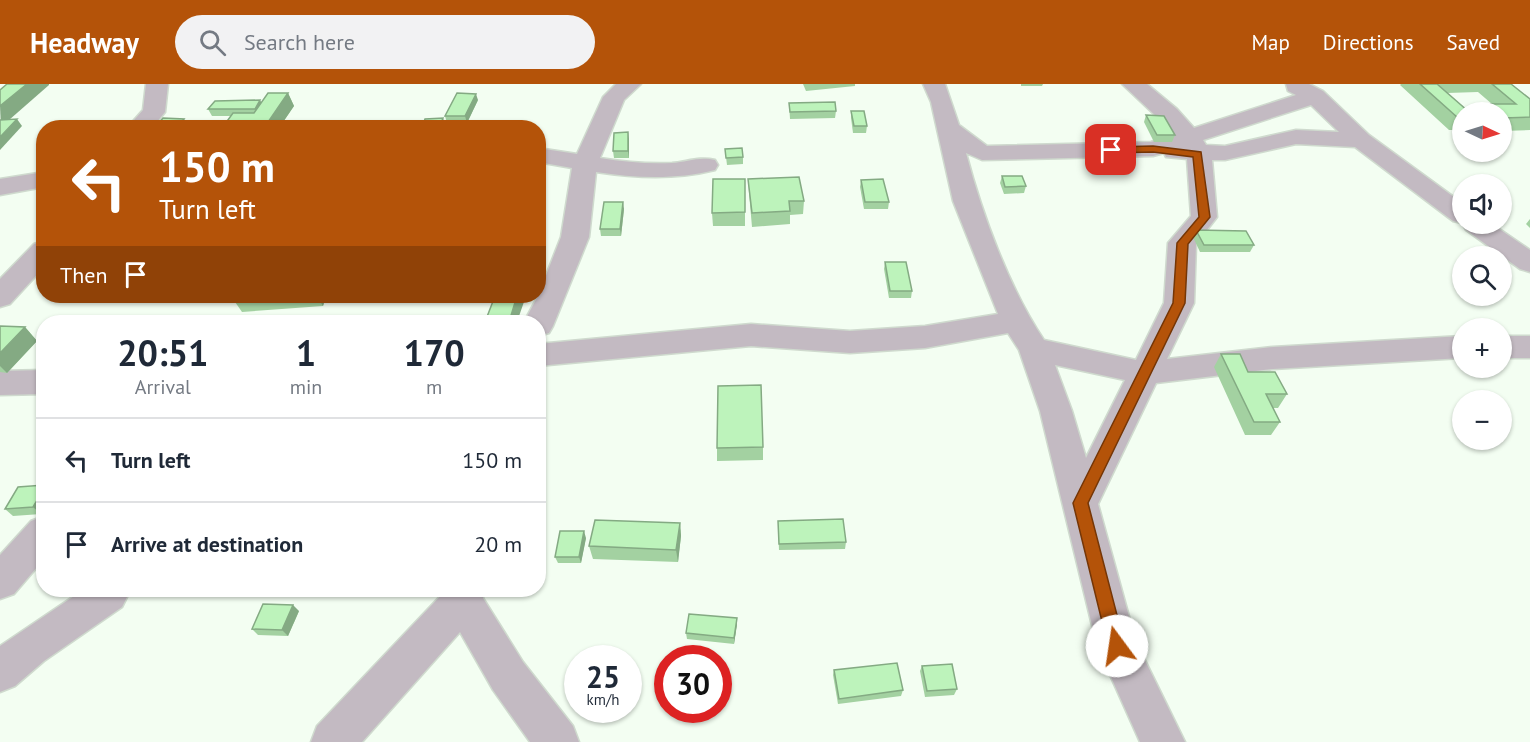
<!DOCTYPE html>
<meta charset="utf-8">
<style>
:root{--surface:#fff;--page:#f2f2f3;--text:#1f2937;--muted:#747a83;--line:#e0e1e3;--accent:#b45309}
body{margin:0;font-family:"PT Sans",sans-serif;background:var(--page);color:var(--text);height:100vh;display:flex;flex-direction:column;font-size:22px;white-space:nowrap}
*{box-sizing:border-box;margin:0}
p{font-size:20px;color:var(--muted)}
.icon{flex:none;width:33px;height:33px;fill:none;stroke:currentColor;stroke-width:2;stroke-linecap:round;stroke-linejoin:round}
.map{position:relative;flex:1;overflow:hidden}
.sheet{position:absolute;left:36px;top:231px;width:510px;height:282px;display:flex;flex-direction:column;background:var(--surface);border-radius:24px;box-shadow:0 2px 4px #0004}
.sheet>*{flex:none}
.banner{position:absolute;left:36px;top:36px;width:510px;height:183px;border-radius:24px;box-shadow:0 2px 4px #0004;background:#b45309;color:#fff;overflow:hidden}
.needle{width:39px;rotate:94deg}
.tools{position:absolute;left:1452px;top:18px;display:grid;gap:12px}
.tools a{display:grid;place-items:center;width:60px;height:60px;border-radius:50%;background:var(--surface);box-shadow:0 2px 4px #0004;font-size:30px}
.speed{position:absolute;left:564px;top:561px;display:flex;gap:12px;font-size:30px;font-weight:700;text-align:center}
.speed>*{display:grid;place-content:center;width:78px;height:78px;border-radius:50%;background:var(--surface);box-shadow:0 2px 4px #0004;line-height:1}
.speed small{font-size:15px;font-weight:400}
.speed .limit{border:9px solid #d22;background:#fff;color:#111}
.pin{position:absolute;display:grid;place-items:center;width:51px;height:51px;color:#fff;margin:-26px;border-radius:12px;box-shadow:0 3px 9px #0006}
.me{position:absolute;width:66px;margin:-33px;rotate:346deg;stroke-linejoin:round;filter:drop-shadow(0 0 4px #0008)}
.turn{display:flex;align-items:center;gap:21px;height:126px;padding:0 24px;font-size:27px}
.turn .icon{width:78px;height:78px;stroke-width:2.5}
.turn b{display:block;font-size:42px;line-height:51px}
.then{display:flex;align-items:center;height:57px;padding:0 24px;background:#0003;gap:12px;font-size:22px}
.eta{display:flex;justify-content:space-evenly;align-items:center;height:102px;text-align:center}
.eta b{font-size:36px;font-weight:700;line-height:42px}
ul{padding:0;list-style:none}
li{display:flex;align-items:center;gap:18px;height:84px;padding:0 24px;border-top:2px solid var(--line)}
li div{flex:1}
li b{display:block;font-size:22px}
li em{font-style:normal}
header{display:flex;align-items:center;gap:36px;box-sizing:border-box;height:84px;padding:0 30px;background:var(--accent);color:#fff}
header strong{font-size:28px}
nav{display:flex;gap:33px;margin-inline-start:auto;font-size:21px}
.search{width:420px;height:54px;background:var(--page);display:flex;align-items:center;gap:15px;box-sizing:border-box;padding:0 21px;border-radius:33px;color:var(--muted);font-size:22px}
.map>svg:first-child{display:block}
.lines{fill:none;stroke-linecap:round;stroke-linejoin:round}
.minor-casing{stroke:#cfdace;stroke-width:3}
.minor{fill:#c3bac2;fill-rule:evenodd}
.wall{fill:#a3d1a1}
.shaded-wall{fill:#84aa83}
.building{fill:#bdf3bb;stroke:#84aa83;stroke-width:1.5}
.route{fill:#b45309;stroke:#753606;stroke-width:1.5}
</style>
<header>
<strong>Headway</strong>
<div class="search"><svg class="icon" aria-label="search" viewBox="0 0 24 24"><circle cx="10" cy="10" r="6"/><path d="M15 15l6 6"/></svg>Search here</div>
<nav><a>Map</a><a>Directions</a><a>Saved</a></nav>
</header>
<div class="map">
<svg width="1530" height="658" viewBox="0 0 1530 658">
<rect width="100%" height="100%" fill="#f3fef2"/>
<g class="lines">
<g class="minor-casing">
<g id="minor">
<polygon points="146,0 168,0 165,28 152,44 127,44 143,26"/>
<path d="M616 0H641L624 16 600 74C624 78 647 80 672 79 686 78 700 72 715 76L718 81 715 86C675 96 636 94 596 88L589 153 553 242 549 249 538 252V238H524L538 212 561 153 572 84 538 78V64L577 70 603 13Z"/>
<path d="M923 0H945L959 41 987 62 1151 58 1175 50 1122 0H1147L1177 25 1194 44 1296 11 1288 7 1286 0H1309L1323 7 1369 51 1462 119V139L1453 137 1355 63 1296 60 1225 76H1212L1217 133 1196 160 1194 219 1167 275 1273 263 1462 252V274L1273 285 1156 299 1098 420 1136 558 1185 658H1140L1097 562 1040 327 1019 266 1008 249 925 264 850 269 751 262 538 282V260L751 240 850 247 925 242 998 230 953 117 931 18ZM1311 21 1339 48 1296 46 1225 62 1206 61 1203 56ZM966 69 982 76 1153 72 1164 69 1166 73 1187 75 1191 132 1168 159 1164 219 1136 276 1044 256C1009 204 982 130 966 69ZM1055 281 1125 296 1086 374 1072 327Z"/>
<polygon points="44,88 44,103 0,111 0,95"/>
<polygon points="1462,139 1492,140 1530,166 1530,188 1520,185 1466,146"/>
<polygon points="44,157 44,183 10,220 0,223 0,195 34,160"/>
<rect x="1502" y="252" width="28" height="22"/>
<polygon points="44,286 44,310 0,311 0,287"/>
<polygon points="44,432 44,475 14,510 0,515 0,471 31,437"/>
<polygon points="83,506 125,506 128,511 122,523 44,577 15,602 0,608 0,562"/>
<polygon points="446,506 484,506 483,514 523,578 573,642 579,658 530,658 493,606 460,548 362,658 311,658 317,642"/>
</g>
</g>
<use href="#minor" class="minor"/>
</g>
<g class="wall">
<polygon points="803,0 855,0 855,2 806,7"/>
<polygon points="1021,0 1043,0 1042,2 1021,2"/>
<polygon points="1401,0 1511,0 1530,15 1530,46 1502,47 1502,28 1481,28 1487,20 1492,20 1478,8 1447,9 1462,28 1462,46 1449,46 1400,1"/>
<polygon points="288,9 294,22 279,44 188,44 226,38 231,32 212,32 208,25 262,19"/>
<polygon points="478,16 467,39 447,39 445,32"/>
<polygon points="789,19 836,27 835,34 790,35"/>
<polygon points="851,27 867,42 866,49 853,49 851,34"/>
<polygon points="1146,31 1175,51 1172,58 1154,58 1144,38"/>
<polygon points="629,55 629,74 614,74 613,67"/>
<polygon points="725,65 743,73 743,80 727,81"/>
<polygon points="1002,92 1026,102 1024,109 1004,110 1000,99"/>
<polygon points="745,95 745,142 713,142 712,129"/>
<polygon points="748,95 804,117 803,130 790,131 790,140 752,143 749,109"/>
<polygon points="861,96 889,118 888,125 864,125 860,103"/>
<polygon points="624,125 621,152 601,152 600,145"/>
<polygon points="1530,135 1530,144 1526,140"/>
<polygon points="1196,146 1254,161 1250,168 1200,168 1193,153"/>
<polygon points="885,178 912,207 911,214 889,214 884,185"/>
<polygon points="146,212 173,212 168,217 150,216"/>
<polygon points="235,212 326,212 323,222 242,228 233,215"/>
<polygon points="0,242 25,243 37,257 7,289 0,288"/>
<polygon points="1221,270 1248,288 1287,310 1278,324 1273,324 1280,338 1271,351 1245,351 1214,283"/>
<polygon points="763,363 763,376 717,377 717,364"/>
<polygon points="44,401 41,430 13,432 5,425"/>
<polygon points="778,437 846,458 845,465 779,466"/>
<polygon points="680,439 681,452 678,478 593,475 589,462"/>
<polygon points="586,454 581,479 558,479 555,473"/>
<polygon points="299,527 288,552 258,551 252,545"/>
<polygon points="737,534 737,540 734,560 687,555 686,549"/>
<polygon points="922,582 957,605 954,611 925,613 920,587"/>
<polygon points="834,586 903,606 901,612 838,620 833,591"/>
</g>
<g class="shaded-wall">
<polygon points="27,0 49,0 49,1 1,43 0,22"/>
<polygon points="288,9 294,22 279,44 264,44"/>
<polygon points="476,10 478,16 467,39 465,32"/>
<polygon points="260,16 264,23 258,32 255,25"/>
<polygon points="443,34 446,44 439,44"/>
<polygon points="17,35 22,42 0,66 0,53"/>
<polygon points="184,35 188,42 186,44 176,44"/>
<polygon points="628,48 629,55 629,74 628,67"/>
<polygon points="623,118 624,125 621,152 620,145"/>
<polygon points="165,212 173,212 168,217"/>
<polygon points="317,212 326,212 323,222"/>
<polygon points="517,212 526,212 517,238 509,238"/>
<polygon points="25,243 37,257 7,289 0,282 0,269"/>
<polygon points="44,405 44,425 41,430 33,423"/>
<polygon points="680,439 681,452 678,478 676,466"/>
<polygon points="584,447 586,454 581,479 579,473"/>
<polygon points="293,521 299,527 288,552 282,546"/>
<polygon points="737,534 737,540 734,560 734,554"/>
</g>
<g class="building">
<polygon points="7,0 27,0 0,22 0,6"/>
<polygon points="1420,0 1437,0 1469,28 1462,28 1462,33 1457,33"/>
<polygon points="1492,0 1511,0 1530,15 1530,33 1503,34 1502,33 1502,28 1497,28 1487,20 1516,20"/>
<polygon points="268,9 288,9 264,44 249,44 252,40 225,40 233,29 254,29"/>
<polygon points="457,9 476,10 465,32 445,32"/>
<polygon points="260,16 255,25 208,25 215,17"/>
<polygon points="835,18 836,27 790,28 789,19"/>
<polygon points="851,27 864,27 867,42 854,42"/>
<polygon points="1146,31 1164,32 1175,51 1157,51"/>
<polygon points="163,34 184,35 176,44 155,44"/>
<polygon points="443,34 439,44 422,44 425,35"/>
<polygon points="17,35 0,53 0,36"/>
<polygon points="226,38 223,44 188,44 191,39"/>
<polygon points="628,48 628,67 613,67 614,49"/>
<polygon points="742,64 743,73 726,74 725,65"/>
<polygon points="1002,92 1022,92 1026,102 1005,103"/>
<polygon points="799,93 804,117 789,117 790,127 752,129 748,95"/>
<polygon points="713,95 745,95 745,128 712,129"/>
<polygon points="883,95 889,118 865,118 861,96"/>
<polygon points="604,118 623,118 620,145 600,145"/>
<polygon points="1196,146 1246,147 1254,161 1204,161"/>
<polygon points="885,178 906,178 912,207 890,207"/>
<polygon points="235,212 276,212 233,215"/>
<polygon points="495,212 517,212 509,238 485,238"/>
<polygon points="0,242 25,243 0,269"/>
<polygon points="1221,270 1240,270 1248,288 1275,288 1287,310 1266,310 1280,338 1254,338"/>
<polygon points="761,301 763,363 717,364 718,302"/>
<polygon points="44,401 44,405 33,423 5,425 18,403"/>
<polygon points="843,435 846,458 779,460 778,437"/>
<polygon points="595,436 680,439 676,466 589,462"/>
<polygon points="560,447 584,447 579,473 555,473"/>
<polygon points="263,520 293,521 282,546 252,545"/>
<polygon points="689,530 737,534 734,554 686,549"/>
<polygon points="897,579 903,606 839,615 834,586"/>
<polygon points="952,580 957,605 927,607 922,582"/>
</g>
<polygon class="route" points="1153,62 1201,68 1210,133 1188,160 1185,219 1088,419 1125,562 1123,568 1117,570 1111,568 1108,562 1073,419 1173,219 1177,159 1199,133 1193,73 1153,68 1111,69 1106,66 1111,63"/>
</svg>
<div class="tools">
<a><svg class="needle" viewBox="-14 -14 28 28"><path d="M0-13l5 13h-10z" fill="#e53935"/><path d="M0 13l5-13h-10z" fill="#747a83"/></svg></a>
<a><svg class="icon" aria-label="sound" viewBox="0 0 24 24"><path d="M4 9h4l5-4v14l-5-4H4zM17 9q2 3 0 6"/></svg></a>
<a><svg class="icon" aria-label="search" viewBox="0 0 24 24"><circle cx="10" cy="10" r="6"/><path d="M15 15l6 6"/></svg></a>
<a>+</a>
<a>−</a>
</div>
<div class="speed"><div>25<small>km/h</small></div><div class="limit">30</div></div>
<div class="pin" style="left:1111px;top:66px;background:#d93025"><svg class="icon" aria-label="arrive" viewBox="0 0 24 24"><path d="M6 21V4h12l-3 4 3 4H6"/></svg></div>
<svg class="me" style="left:1117px;top:562px" viewBox="-20 -20 40 40"><circle r="19" fill="#fff"/><path d="M0-13L10 11 0 6-10 11z" fill="#b45309"/></svg>
<div class="banner">
<div class="turn"><svg class="icon" aria-label="left" viewBox="0 0 24 24"><path d="M17 20v-9H6M10 6l-5 5 5 5"/></svg><div><b>150 m</b>Turn left</div></div>
<div class="then">Then<svg class="icon" aria-label="arrive" viewBox="0 0 24 24"><path d="M6 21V4h12l-3 4 3 4H6"/></svg></div>
</div>
<section class="sheet">
<div class="eta">
<div><b>20:51</b><p>Arrival</p></div>
<div><b>1</b><p>min</p></div>
<div><b>170</b><p>m</p></div>
</div>
<ul>
<li><svg class="icon" aria-label="left" viewBox="0 0 24 24"><path d="M17 20v-9H6M10 6l-5 5 5 5"/></svg><div><b>Turn left</b></div><em>150 m</em></li>
<li><svg class="icon" aria-label="arrive" viewBox="0 0 24 24"><path d="M6 21V4h12l-3 4 3 4H6"/></svg><div><b>Arrive at destination</b></div><em>20 m</em></li>
</ul>
</section>
</div>
